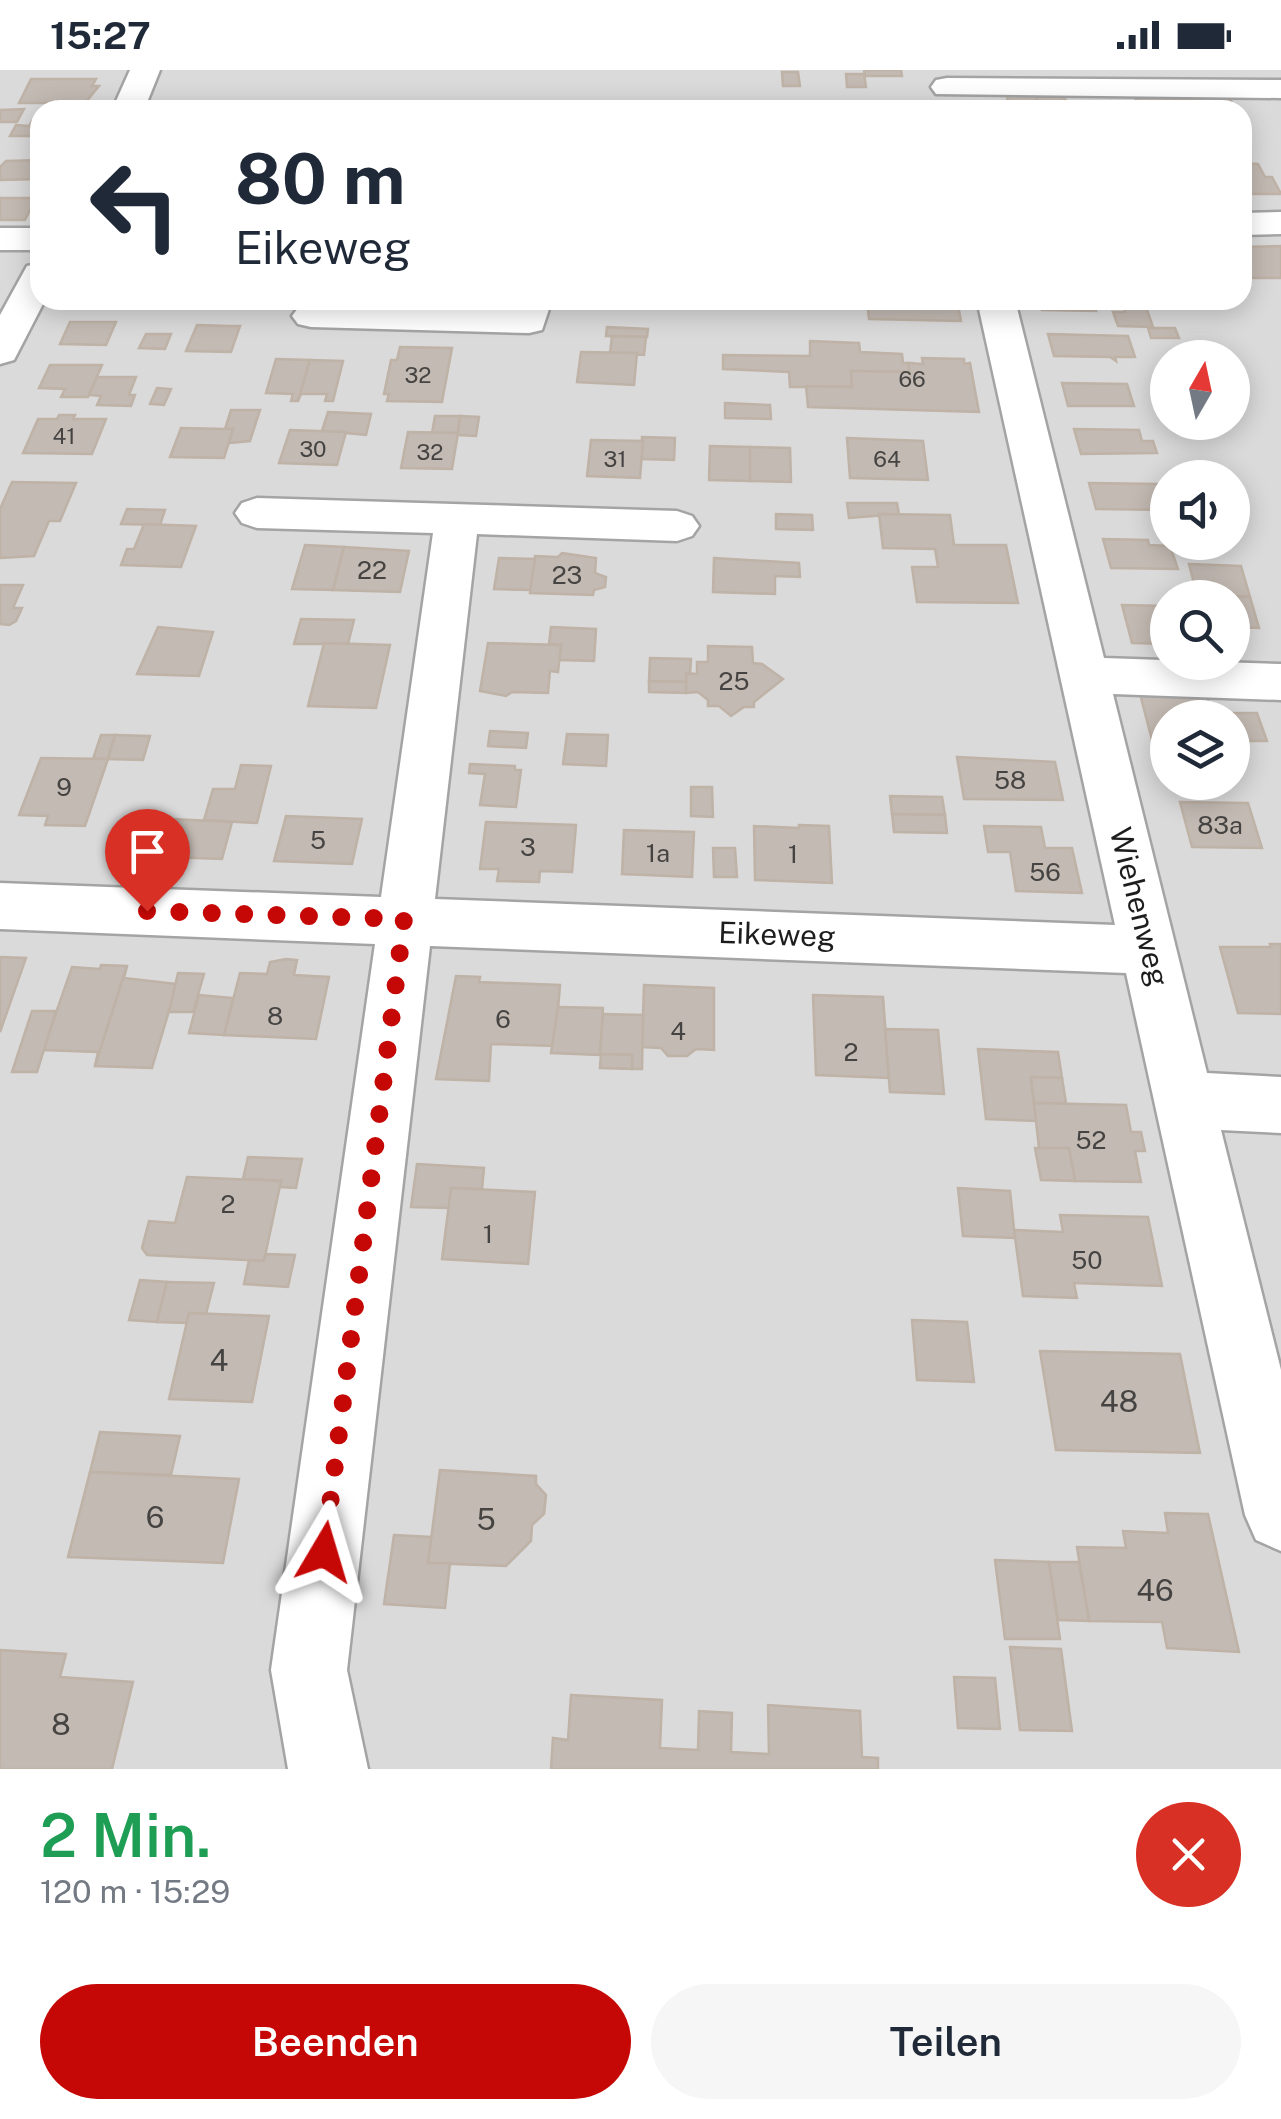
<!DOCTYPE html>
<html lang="de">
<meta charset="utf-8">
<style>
:root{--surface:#fff;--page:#f6f6f7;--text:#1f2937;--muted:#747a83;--accent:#c50806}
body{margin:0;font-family:"Public Sans",sans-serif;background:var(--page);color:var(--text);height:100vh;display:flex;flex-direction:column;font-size:38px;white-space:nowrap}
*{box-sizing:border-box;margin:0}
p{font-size:32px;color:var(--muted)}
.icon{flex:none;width:55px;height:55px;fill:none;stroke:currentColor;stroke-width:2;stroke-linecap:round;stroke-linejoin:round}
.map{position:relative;height:1699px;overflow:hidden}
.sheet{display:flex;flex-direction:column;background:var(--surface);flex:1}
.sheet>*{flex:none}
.banner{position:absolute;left:30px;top:30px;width:1222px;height:210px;border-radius:30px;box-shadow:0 5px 25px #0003;background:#fff;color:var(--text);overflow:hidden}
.needle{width:65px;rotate:9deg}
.tools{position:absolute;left:1150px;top:270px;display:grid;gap:20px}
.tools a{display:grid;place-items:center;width:100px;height:100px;border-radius:50%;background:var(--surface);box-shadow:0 5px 25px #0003;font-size:50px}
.pin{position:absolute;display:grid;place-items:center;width:85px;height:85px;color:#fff;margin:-102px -42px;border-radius:50% 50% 50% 0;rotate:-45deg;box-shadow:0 0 10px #0007}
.pin .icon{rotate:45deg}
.me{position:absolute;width:110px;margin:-55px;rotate:7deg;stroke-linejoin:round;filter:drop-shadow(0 0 8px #0008)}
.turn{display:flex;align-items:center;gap:35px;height:210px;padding:0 40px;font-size:45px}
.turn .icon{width:130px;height:130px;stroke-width:2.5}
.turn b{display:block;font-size:70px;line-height:85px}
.round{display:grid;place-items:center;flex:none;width:105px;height:105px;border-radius:52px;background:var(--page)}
.head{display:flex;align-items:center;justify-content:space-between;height:170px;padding:0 40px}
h1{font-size:60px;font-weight:600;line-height:75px;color:#1e9e55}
.cta{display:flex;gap:20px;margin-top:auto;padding:20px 40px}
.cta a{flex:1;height:115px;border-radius:60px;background:var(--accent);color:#fff;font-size:40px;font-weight:600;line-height:115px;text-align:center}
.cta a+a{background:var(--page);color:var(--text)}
.status{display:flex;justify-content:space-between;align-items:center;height:70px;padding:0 50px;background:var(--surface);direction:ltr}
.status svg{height:28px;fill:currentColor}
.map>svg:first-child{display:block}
.residential{fill:#dbdada;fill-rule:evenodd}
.building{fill:#c3bab3;stroke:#bfb2a6;stroke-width:2.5}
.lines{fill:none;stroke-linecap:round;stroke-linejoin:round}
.minor-casing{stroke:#a4a4a4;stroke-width:5}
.minor{fill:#fff;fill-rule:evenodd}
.route{stroke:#c50806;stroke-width:18;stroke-dasharray:0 32.4}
.labels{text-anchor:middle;stroke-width:9;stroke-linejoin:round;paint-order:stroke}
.far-number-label{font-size:22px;fill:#464442}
.number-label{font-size:25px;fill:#464442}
.street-label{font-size:30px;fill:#1d1d1d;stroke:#fff}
.near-number-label{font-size:30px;fill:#464442}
</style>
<div class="status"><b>15:27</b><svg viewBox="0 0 49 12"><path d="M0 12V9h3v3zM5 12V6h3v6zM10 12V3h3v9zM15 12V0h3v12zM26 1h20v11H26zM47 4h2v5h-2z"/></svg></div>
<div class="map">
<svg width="1281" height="1699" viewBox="0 0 1281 1699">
<rect width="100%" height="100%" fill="#eeebe3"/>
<path class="residential" d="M0 0H1281V1699H0ZM40 40H1242V230H40ZM1168 288H1232V352H1168ZM1168 408H1232V472H1168ZM1168 528H1232V592H1168ZM1168 648H1232V712H1168Z"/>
<g class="building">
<polygon points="864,0 901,0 902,6 865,6"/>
<polygon points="782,2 798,2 800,16 783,16"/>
<polygon points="846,4 864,4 866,17 847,17"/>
<polygon points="31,9 96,9 92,16 99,16 85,33 19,33"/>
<polygon points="1008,26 1036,26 1040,40 1013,40 1006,35"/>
<polygon points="1036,26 1063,27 1071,36 1068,40 1040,40"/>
<polygon points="1135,28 1167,28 1171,40 1140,40"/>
<polygon points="1198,28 1230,29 1236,40 1204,40"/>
<polygon points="1166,29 1199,29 1204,40 1171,40"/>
<polygon points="24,39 17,52 0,52 0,40"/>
<polygon points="34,48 40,48 40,66 10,66 16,55 29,56"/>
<polygon points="40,90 40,109 0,110 0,97 6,91"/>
<polygon points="1242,93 1258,94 1265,107 1272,107 1281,124 1248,124 1242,114 1242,107 1247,107"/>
<polygon points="0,128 36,128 25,150 0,150"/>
<polygon points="1281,176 1281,208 1242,208 1242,177"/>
<polygon points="867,230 957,230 961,251 869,249"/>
<polygon points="1040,230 1093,230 1096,241 1042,240"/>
<polygon points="1123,236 1146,237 1153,257 1118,256 1113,242 1125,242"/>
<polygon points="70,252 116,252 106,275 60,274"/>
<polygon points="197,255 229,256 240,256 231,282 186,281"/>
<polygon points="607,257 648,259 647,267 606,266"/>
<polygon points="1148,258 1175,258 1179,268 1151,268"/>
<polygon points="146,264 171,264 165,279 139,278"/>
<polygon points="1048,264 1128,266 1135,287 1115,287 1116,291 1110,287 1054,286"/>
<polygon points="612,266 646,267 644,285 610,283"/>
<polygon points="810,271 859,273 860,282 902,284 903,293 913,293 908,293 910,302 851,301 852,317 790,317 789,302 723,299 723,285 810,286"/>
<polygon points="400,277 452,278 442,332 387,331 389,324 384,324 391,290 397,290"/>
<polygon points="581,282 637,283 634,315 577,312"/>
<polygon points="922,288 964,289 964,294 970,293 979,342 808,337 806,316 852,317 851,301 910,302 908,293 923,294"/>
<polygon points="276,289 310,290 298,331 291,331 293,324 266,323"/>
<polygon points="310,290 343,291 333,331 325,331 327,324 301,324 298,331"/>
<polygon points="50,295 102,295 88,327 61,327 65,319 39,318"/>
<polygon points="97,307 136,307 129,325 135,325 131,336 97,335 101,326 89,325"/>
<polygon points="1062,313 1127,314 1134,336 1068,336"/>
<polygon points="157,318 171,319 164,335 150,334"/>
<polygon points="725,333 770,335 771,349 725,348"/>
<polygon points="231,340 260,340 250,371 229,373 233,359 225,359"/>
<polygon points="328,342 371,344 366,365 322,361"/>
<polygon points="59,345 75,345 73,349 106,349 92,384 23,383 38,349 57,349"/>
<polygon points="435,346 460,346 458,363 432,363"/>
<polygon points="460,346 479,347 476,366 458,365"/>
<polygon points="181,358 225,359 233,359 224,388 170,387"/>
<polygon points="1074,359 1139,360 1142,371 1153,371 1157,383 1081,384"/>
<polygon points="290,360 346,362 337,395 279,393"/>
<polygon points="408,362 458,363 452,399 401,398"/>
<polygon points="642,367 675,368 674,390 642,389"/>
<polygon points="847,368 923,371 928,410 850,408"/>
<polygon points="591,370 643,371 640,408 587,406"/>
<polygon points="710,376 750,377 750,411 709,410"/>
<polygon points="750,377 790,378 791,412 750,411"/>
<polygon points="12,412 76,413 60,451 49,451 34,486 0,488 0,439"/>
<polygon points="1089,413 1159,414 1168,440 1096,439"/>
<polygon points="847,433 897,433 899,444 849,448"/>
<polygon points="127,439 165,440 160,455 121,454"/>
<polygon points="776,444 812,445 813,460 776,459"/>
<polygon points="879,444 950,445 954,475 1006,475 1018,533 917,532 912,497 938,497 935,479 883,478"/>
<polygon points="144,454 196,456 181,497 121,495 127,479 134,479"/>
<polygon points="1103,469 1148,470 1149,475 1170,476 1178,499 1111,498"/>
<polygon points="305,475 344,477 333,520 292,519"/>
<polygon points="344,477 409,481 400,522 333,520"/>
<polygon points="562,483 596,488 595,503 606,507 605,517 594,520 593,525 530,523 535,486 558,487"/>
<polygon points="499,488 535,489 530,520 494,519"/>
<polygon points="714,488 799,493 800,507 775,506 775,524 713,522"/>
<polygon points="1189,494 1241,496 1250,527 1197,525"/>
<polygon points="0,515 23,515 13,538 22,538 16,551 9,555 0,554"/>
<polygon points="1211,525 1250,527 1259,558 1232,557 1232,528"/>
<polygon points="1122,535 1168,536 1168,574 1132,573"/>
<polygon points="301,549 354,550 348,574 294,574"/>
<polygon points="158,557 213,562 199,606 137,604"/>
<polygon points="551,557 596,559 594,591 559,590 561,575 549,574"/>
<polygon points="324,573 390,575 376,638 308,636"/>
<polygon points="488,573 561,575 558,602 550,601 548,623 512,622 506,626 480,621"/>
<polygon points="708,576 752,577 753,593 762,594 783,609 754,632 754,637 744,637 731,646 719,636 708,636 708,630 698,622 686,623 686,603 697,604 697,592 708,592"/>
<polygon points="650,588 691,589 690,604 686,603 686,612 649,611"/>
<polygon points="649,611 686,612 686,623 649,622"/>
<polygon points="1140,624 1207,626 1213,648 1168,648 1168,685 1156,685"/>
<polygon points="1212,643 1257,643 1267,671 1232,671 1232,648 1213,648"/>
<polygon points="490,661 528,663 526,678 488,676"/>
<polygon points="567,664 608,665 606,696 563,694"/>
<polygon points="101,665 115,665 108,689 93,689"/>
<polygon points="115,665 150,666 143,690 108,689"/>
<polygon points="957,687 1055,692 1063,730 964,729"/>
<polygon points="41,688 108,689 85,756 45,755 48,746 19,745"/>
<polygon points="470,694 515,696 515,700 521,700 516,737 480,735 485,704 469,703"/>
<polygon points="241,695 271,696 257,753 204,750 213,719 235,719"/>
<polygon points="691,717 712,717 713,747 691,746"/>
<polygon points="890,726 942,727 945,745 892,744"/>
<polygon points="1180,732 1248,733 1262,778 1192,777"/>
<polygon points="892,744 945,745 947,763 894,762"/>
<polygon points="286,746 362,749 352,794 274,791"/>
<polygon points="150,748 232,752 222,789 138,786"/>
<polygon points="486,752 576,755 572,802 540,801 539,812 497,811 499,799 480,799"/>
<polygon points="799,755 829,756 832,813 755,810 754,756 799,758"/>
<polygon points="984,756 1041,757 1045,778 1072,778 1082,823 1016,821 1010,782 988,782"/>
<polygon points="624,760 694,762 692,807 622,804"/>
<polygon points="713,778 735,778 737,807 714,807"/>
<polygon points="1270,874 1281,874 1281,944 1238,943 1220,877 1271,877"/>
<polygon points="0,887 26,888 0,962"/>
<polygon points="286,889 297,890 294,905 329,907 316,969 224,965 240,903 267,904 270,892"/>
<polygon points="101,895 127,896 95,996 98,982 43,980 72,897 100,899"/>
<polygon points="127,896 124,908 177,914 152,998 95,996"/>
<polygon points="178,903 204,904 193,942 169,942"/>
<polygon points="456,906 480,907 479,912 560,915 555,976 491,974 489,1011 436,1009"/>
<polygon points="644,915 714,918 714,980 696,979 687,986 668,986 661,978 642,977"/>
<polygon points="199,925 233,928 224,965 189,963"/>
<polygon points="813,925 883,927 889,1008 816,1005"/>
<polygon points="558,937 603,938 600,985 551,983"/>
<polygon points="32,941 56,941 37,1002 12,1002"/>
<polygon points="603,944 643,945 642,999 632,999 632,985 600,984"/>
<polygon points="885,959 938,960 944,1024 890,1022"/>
<polygon points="978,979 1058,982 1062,1008 1031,1007 1037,1051 986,1049"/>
<polygon points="601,984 632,985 632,999 600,998"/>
<polygon points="1031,1007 1062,1008 1066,1033 1034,1033"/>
<polygon points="1034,1033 1126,1035 1131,1062 1141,1062 1145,1081 1135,1081 1141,1112 1075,1111 1069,1078 1039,1078"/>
<polygon points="1035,1078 1069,1078 1075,1111 1041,1110"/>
<polygon points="248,1087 302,1089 296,1118 280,1117 281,1111 243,1109"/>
<polygon points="417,1094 484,1098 482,1119 451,1118 449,1138 411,1137"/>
<polygon points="187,1107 281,1111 264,1191 147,1185 142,1178 149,1151 175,1153"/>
<polygon points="451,1118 535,1122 528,1194 442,1189"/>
<polygon points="958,1118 1010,1121 1015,1168 963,1166"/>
<polygon points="1060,1145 1148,1147 1162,1216 1074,1213 1077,1228 1023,1226 1014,1160 1063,1162"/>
<polygon points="266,1184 295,1185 288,1217 244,1214 249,1190 264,1191"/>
<polygon points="140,1210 167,1212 157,1252 129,1250"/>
<polygon points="167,1212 214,1213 206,1244 189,1243 187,1253 157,1252"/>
<polygon points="189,1243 269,1246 252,1332 169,1329"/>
<polygon points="912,1250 967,1252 974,1312 917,1310"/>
<polygon points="1040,1281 1180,1284 1200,1383 1056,1380"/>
<polygon points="100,1362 180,1366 171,1405 90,1402"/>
<polygon points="440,1400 536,1406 536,1414 546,1425 544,1444 532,1455 531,1471 506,1496 428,1493"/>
<polygon points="90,1402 239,1409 223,1493 68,1487"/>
<polygon points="1165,1443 1208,1444 1239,1582 1167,1578 1162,1552 1089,1551 1077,1477 1126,1478 1123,1461 1168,1463"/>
<polygon points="394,1465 431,1467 428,1493 450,1493 445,1538 384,1534"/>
<polygon points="995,1490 1049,1492 1060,1569 1005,1569"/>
<polygon points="1049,1492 1079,1492 1089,1551 1058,1550"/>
<polygon points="1010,1577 1061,1579 1072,1661 1020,1660"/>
<polygon points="0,1580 66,1584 60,1607 133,1612 112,1699 0,1699"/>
<polygon points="954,1607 995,1608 1000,1659 958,1658"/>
<polygon points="571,1625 662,1630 660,1678 698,1680 699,1641 732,1643 731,1682 769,1684 768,1635 860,1641 862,1687 878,1688 878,1699 551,1699 553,1668 568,1670"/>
</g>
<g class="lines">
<g class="minor-casing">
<g id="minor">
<polygon points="130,0 160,0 144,40 112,40"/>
<polygon points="947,8 1281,10 1281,28 936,24 931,17 936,10"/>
<polygon points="1281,142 1281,164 1242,165 1242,143"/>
<rect x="0" y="158" width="40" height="22"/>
<polygon points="40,193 40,230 45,230 14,290 0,294 0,245 27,196"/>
<polygon points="514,230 552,230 542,260 529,263 311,257 298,254 292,246 298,238 311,235 512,240"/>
<polygon points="977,230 1015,230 1104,588 1281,594 1281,630 1113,624 1207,1003 1281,1007 1281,1063 1221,1060 1281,1300 1281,1481 1256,1470 1245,1445 1126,903 430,876 347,1600 368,1699 288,1699 271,1600 375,874 0,859 0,813 381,827 433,463 257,458 242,453 235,443 242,433 257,428 677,441 692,446 699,456 692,466 677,471 477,464 435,829 1115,855"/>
</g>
</g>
<use href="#minor" class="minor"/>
</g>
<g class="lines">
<polyline class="route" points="147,841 404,849 324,1482"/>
</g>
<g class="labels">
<g class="far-number-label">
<text x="418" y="313">32</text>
<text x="912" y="317">66</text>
<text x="64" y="374">41</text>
<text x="313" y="387">30</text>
<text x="430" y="390">32</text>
<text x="615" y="397">31</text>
<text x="887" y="397">64</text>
</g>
<g class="number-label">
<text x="372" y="509">22</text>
<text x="567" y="514">23</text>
<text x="734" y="620">25</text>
<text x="1010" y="719">58</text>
<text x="64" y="726">9</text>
<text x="1220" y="764">83a</text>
<text x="318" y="779">5</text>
<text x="528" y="786">3</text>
<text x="658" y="792">1a</text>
<text x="793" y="793">1</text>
<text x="1045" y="811">56</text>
<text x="275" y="955">8</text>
<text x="503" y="958">6</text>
<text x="678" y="970">4</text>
<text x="851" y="991">2</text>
<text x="1091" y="1079">52</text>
<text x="228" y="1143">2</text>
<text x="488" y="1173">1</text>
<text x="1087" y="1199">50</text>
</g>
<g class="street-label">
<text transform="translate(1139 837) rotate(76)" y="10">Wiehenweg</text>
<text transform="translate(777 865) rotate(2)" y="10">Eikeweg</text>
</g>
<g class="near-number-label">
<text x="219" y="1301">4</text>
<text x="1119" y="1342">48</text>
<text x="155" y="1458">6</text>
<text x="486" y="1460">5</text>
<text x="1155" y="1531">46</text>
<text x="61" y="1665">8</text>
</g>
</g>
</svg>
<div class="tools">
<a><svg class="needle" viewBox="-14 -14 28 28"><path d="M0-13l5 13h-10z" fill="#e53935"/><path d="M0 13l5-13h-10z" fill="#747a83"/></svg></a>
<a><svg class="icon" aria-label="sound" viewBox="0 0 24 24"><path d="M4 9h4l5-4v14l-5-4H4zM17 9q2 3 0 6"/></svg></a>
<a><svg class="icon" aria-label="search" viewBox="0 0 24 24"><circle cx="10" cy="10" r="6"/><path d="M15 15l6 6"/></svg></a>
<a><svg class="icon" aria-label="layers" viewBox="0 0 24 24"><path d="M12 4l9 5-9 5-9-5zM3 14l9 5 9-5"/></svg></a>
</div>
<div class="pin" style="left:147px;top:841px;background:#d93025"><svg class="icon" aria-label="arrive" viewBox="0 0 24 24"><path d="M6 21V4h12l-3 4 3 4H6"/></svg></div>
<svg class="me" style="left:324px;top:1482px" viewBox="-20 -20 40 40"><path d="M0-17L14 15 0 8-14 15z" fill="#c50806" stroke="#fff" stroke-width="4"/></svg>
<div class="banner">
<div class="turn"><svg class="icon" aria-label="left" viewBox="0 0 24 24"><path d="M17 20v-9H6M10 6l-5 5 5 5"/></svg><div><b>80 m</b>Eikeweg</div></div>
</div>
</div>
<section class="sheet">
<div class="head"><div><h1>2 Min.</h1><p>120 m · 15:29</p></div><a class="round" style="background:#d93025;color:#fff"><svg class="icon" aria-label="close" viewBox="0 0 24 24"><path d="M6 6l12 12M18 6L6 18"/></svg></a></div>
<div class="cta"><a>Beenden</a><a>Teilen</a></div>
</section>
